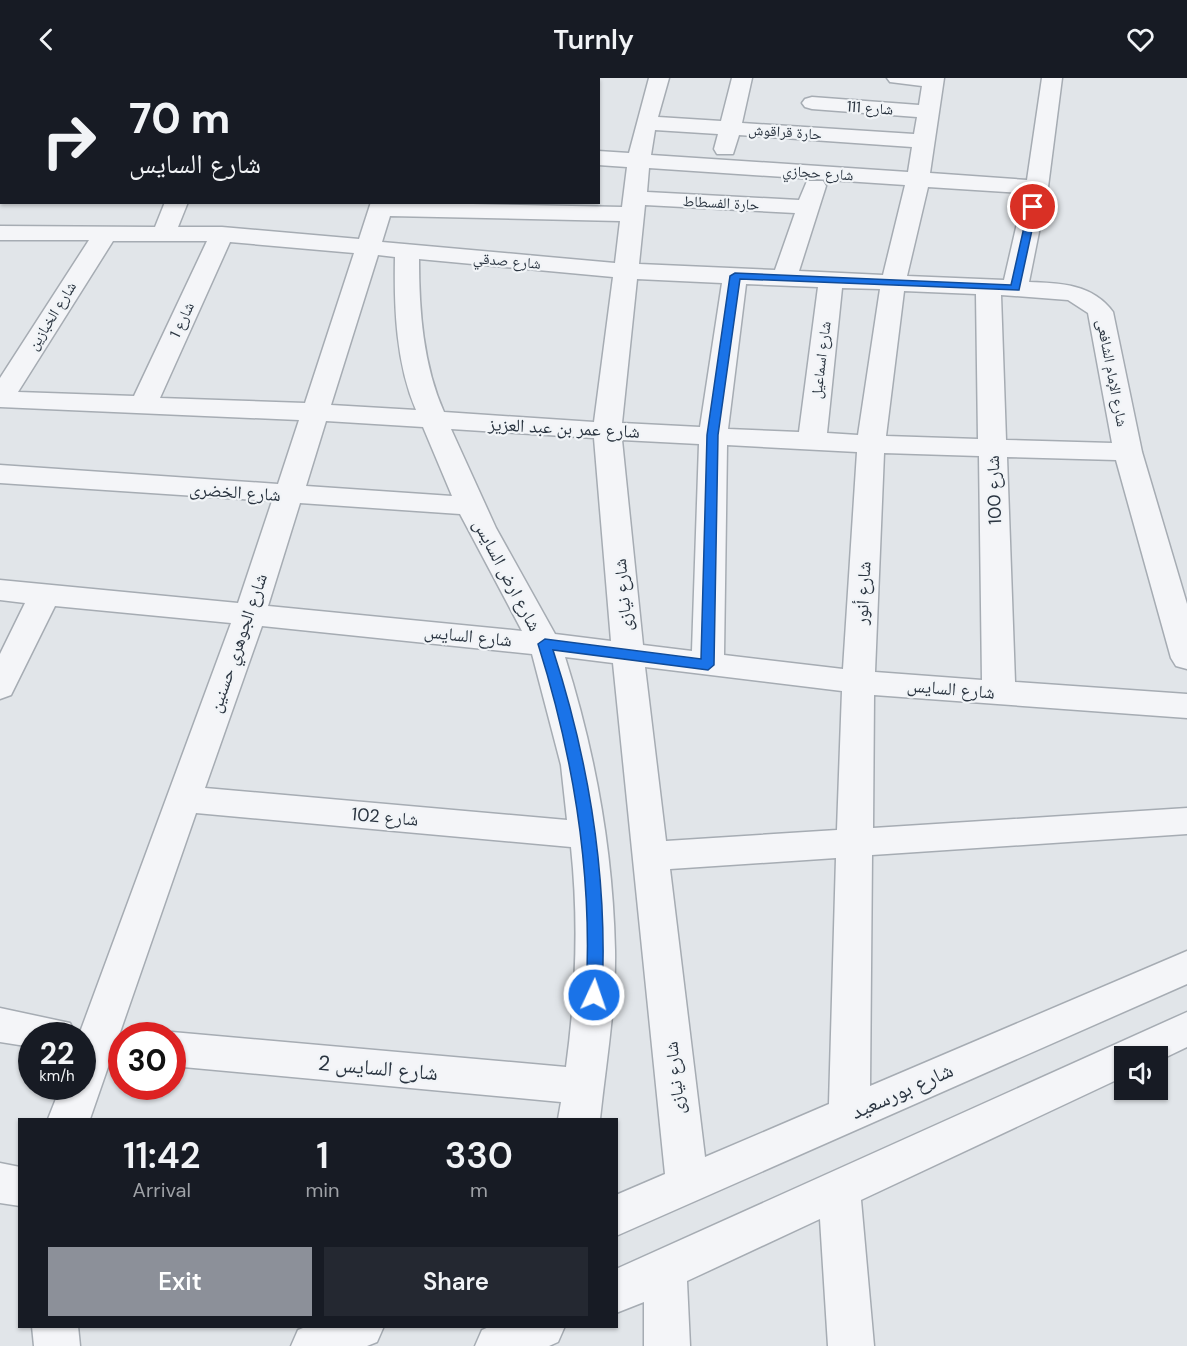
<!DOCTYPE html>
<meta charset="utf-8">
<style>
:root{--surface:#171b24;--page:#242831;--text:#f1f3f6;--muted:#9ea1a6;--accent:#8c9099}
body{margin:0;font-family:"DM Sans","Noto Naskh Arabic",sans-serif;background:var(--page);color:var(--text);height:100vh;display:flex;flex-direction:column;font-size:22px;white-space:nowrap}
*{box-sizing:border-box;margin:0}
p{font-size:20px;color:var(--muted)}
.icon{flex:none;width:33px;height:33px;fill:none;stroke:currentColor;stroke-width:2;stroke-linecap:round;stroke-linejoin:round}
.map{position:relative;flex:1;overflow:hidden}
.side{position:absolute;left:18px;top:1040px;width:600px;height:210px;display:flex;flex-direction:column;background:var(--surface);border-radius:0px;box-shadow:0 2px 4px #0004}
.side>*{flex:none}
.guide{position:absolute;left:0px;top:0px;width:600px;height:126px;box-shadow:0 2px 4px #0004;background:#171b24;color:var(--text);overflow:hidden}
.controls{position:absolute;left:1114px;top:968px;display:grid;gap:12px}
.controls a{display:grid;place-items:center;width:54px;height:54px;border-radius:0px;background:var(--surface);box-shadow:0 2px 4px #0004;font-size:30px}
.speed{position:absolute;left:18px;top:944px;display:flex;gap:12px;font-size:30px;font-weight:700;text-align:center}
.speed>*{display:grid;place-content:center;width:78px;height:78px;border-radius:50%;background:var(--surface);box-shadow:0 2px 4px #0004;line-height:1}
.speed small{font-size:15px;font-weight:400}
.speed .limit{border:9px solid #d22;background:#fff;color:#111}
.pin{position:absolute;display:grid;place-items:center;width:51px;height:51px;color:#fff;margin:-26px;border:3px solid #fff;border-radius:50%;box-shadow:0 2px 6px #0007}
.me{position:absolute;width:66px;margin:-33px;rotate:3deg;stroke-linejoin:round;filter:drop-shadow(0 0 4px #0008)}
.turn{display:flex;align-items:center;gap:21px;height:126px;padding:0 30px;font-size:27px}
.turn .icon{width:78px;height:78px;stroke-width:2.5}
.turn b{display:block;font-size:42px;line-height:51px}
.eta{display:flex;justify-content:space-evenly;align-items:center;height:102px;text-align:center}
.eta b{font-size:36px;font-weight:600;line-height:42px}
.action{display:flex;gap:12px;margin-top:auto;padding:12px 30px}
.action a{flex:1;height:69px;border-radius:0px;background:var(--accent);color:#fff;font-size:24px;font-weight:600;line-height:69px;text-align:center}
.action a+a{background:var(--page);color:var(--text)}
header{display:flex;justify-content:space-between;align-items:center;height:78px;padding:0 30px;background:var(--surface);font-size:27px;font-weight:600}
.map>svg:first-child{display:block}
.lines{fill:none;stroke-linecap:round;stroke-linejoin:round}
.minor-casing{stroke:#a6acb3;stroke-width:3}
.minor{fill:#f4f5f8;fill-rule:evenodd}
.route{fill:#1a73e8;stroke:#114b97;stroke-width:1.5}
.labels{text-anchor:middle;stroke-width:4.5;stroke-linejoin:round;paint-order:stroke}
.far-street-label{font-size:15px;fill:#2a3440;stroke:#f1f4f7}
.street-label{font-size:18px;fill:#2a3440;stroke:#f1f4f7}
.near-street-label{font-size:21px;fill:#2a3440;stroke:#f1f4f7}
</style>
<header><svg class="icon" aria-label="back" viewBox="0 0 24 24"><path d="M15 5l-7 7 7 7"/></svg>Turnly<svg class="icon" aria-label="heart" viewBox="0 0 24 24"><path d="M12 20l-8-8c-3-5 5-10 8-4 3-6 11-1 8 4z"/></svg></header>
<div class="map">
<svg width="1187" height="1268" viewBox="0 0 1187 1268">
<rect width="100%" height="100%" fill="#e1e5e9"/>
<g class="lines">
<g class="minor-casing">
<g id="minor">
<rect x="182" y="0" width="20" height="2"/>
<polygon points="331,0 351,0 330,2"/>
<polygon points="411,0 431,0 410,2"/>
<rect x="546" y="0" width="20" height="2"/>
<path d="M649 0H669L658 39 721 43 732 0H752L742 45 914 56 917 39 812 31 805 29 802 25 805 21 812 19 919 27 922 8 890 4 887 0H944L930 95 1027 102 1042 0H1062L1048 109 1029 204C1060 205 1093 206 1113 234L1142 374 1187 526V591L1176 588 1171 580 1116 382 1007 379 1015 604 1187 616V640L874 617 873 750 1187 730V756L872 777 870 1008 1187 873V906L616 1158V1117L665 1096 613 585 565 579C595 674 613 773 615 872 616 928 606 985 600 1041H558L561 1024 172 988V957H163L172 954 566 989C576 915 579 844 571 769L196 735 90 1041H48L61 1008H82V957H79L231 545 55 528 11 617 0 621V576L25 525 0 522V502L238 525 272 423 0 405V387L278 406 299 342 0 329V300L89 162H0V148L155 149 165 124H188L178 149H222L359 161 371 124 622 129 627 89 598 87V73L629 75ZM655 52 718 56 714 71 717 76H733L739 57 912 69 908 94 651 77ZM649 90 905 107 883 197 799 193 826 108 823 103H807L799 122 647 114ZM928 109 1024 115 1004 202 907 198ZM645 127 795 135 775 192 639 186ZM390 138 620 143 615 185 382 164ZM113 163H207L134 318 18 314ZM230 164 354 175 305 325 160 320ZM378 177 395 179C394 230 396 285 416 332L331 327ZM419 181 613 199 594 344 444 334C423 287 419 232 419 181ZM637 201 722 205 700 349 622 345ZM746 206 818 209 799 354 728 351ZM842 210 880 211 858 357 827 355ZM904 213 976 216 978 361 886 358ZM1001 217 1068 222 1088 235 1112 365 1006 362ZM326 343 423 349 452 418 306 408ZM451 351 594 360 611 563 555 556 496 450ZM622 362 699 366 692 573 643 567ZM727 367 857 374 843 591 724 577ZM884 375 979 378 982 602 875 594ZM300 425 460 436 522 553 268 528ZM262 548 532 576 561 687 567 742 205 710ZM645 589 842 613 837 752 666 763ZM836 780 829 1026 705 1079 670 791Z"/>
<rect x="0" y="37" width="2" height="12"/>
<polygon points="0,930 70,945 76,957 32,957 32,969 0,964"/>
<polygon points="1187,934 1187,969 1158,983 1158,978 1125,978 1125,998 861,1122 874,1268 828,1268 820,1141 687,1203 690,1268 644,1268 644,1224 616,1235 616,1191"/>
<polygon points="0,1085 20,1089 20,1128 0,1125"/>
<polygon points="32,1248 78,1248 80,1268 34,1268"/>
<polygon points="308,1248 384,1248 377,1264 367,1268 291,1268 298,1252"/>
<polygon points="491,1248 565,1248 558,1264 549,1268 475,1268 482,1252"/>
</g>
</g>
<use href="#minor" class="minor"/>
</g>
<path class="route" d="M1029 127 1037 129 1019 212 740 201 718 357 714 587 708 592 553 572C589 683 608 800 602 917L599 922H588L586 917C593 798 574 680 538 566L545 561 701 581 707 357 730 198 735 195 1011 207Z"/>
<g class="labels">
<g class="far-street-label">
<text transform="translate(870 30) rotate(4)" y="5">شارع 111</text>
<text transform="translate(785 54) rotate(4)" y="5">حارة قراقوش</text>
<text transform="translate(818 95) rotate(4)" y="5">شارع حجازي</text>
<text transform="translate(721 125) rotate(3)" y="5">حارة الفسطاط</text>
<text transform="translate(507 183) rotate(5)" y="5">شارع صدقي</text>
<text transform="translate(52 238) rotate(-58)" y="5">شارع الخبازين</text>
<text transform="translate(182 242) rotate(-65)" y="5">شارع 1</text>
<text transform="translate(821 282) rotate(-83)" y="5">شارع اسماعيل</text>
<text transform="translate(1112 295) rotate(79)" y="5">شارع الإمام الشافعى</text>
</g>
<g class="street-label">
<text transform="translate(564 350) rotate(3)" y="6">شارع عمر بن عبد العزيز</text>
<text transform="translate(994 412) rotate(-92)" y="6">شارع 100</text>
<text transform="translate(235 414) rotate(4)" y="6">شارع الخضرى</text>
<text transform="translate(507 497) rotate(62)" y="6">شارع ارض السايس</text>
<text transform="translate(863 515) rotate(-87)" y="6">شارع أنور</text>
<text transform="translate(623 517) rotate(-95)" y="6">شارع نيازى</text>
<text transform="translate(468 558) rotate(6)" y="6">شارع السايس</text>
<text transform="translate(238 565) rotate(-71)" y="6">شارع الجوهري حسنين</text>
<text transform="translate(951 611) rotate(5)" y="6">شارع السايس</text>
<text transform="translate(385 739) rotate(5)" y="6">شارع 102</text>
<text transform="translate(675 1000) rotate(-96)" y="6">شارع نيازى</text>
</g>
<g class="near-street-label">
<text transform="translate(378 990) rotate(5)" y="7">شارع السايس 2</text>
<text transform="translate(902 1013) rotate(-24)" y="7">شارع بورسعيد</text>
</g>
</g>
</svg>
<div class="controls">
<a><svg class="icon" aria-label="sound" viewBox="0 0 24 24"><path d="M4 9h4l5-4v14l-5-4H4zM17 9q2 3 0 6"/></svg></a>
</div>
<div class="speed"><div>22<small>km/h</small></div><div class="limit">30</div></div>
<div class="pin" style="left:1033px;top:129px;background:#d93025"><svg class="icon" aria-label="arrive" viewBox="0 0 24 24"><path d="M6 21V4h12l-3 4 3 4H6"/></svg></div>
<svg class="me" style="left:594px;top:917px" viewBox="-20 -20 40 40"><circle r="17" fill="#1a73e8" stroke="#fff" stroke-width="3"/><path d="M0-11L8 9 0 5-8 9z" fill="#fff"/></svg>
<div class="guide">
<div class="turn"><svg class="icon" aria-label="right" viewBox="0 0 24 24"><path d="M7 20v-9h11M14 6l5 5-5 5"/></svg><div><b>70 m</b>شارع السايس</div></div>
</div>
<section class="side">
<div class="eta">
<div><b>11:42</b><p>Arrival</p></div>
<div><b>1</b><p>min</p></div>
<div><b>330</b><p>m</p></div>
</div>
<div class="action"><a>Exit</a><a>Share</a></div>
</section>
</div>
